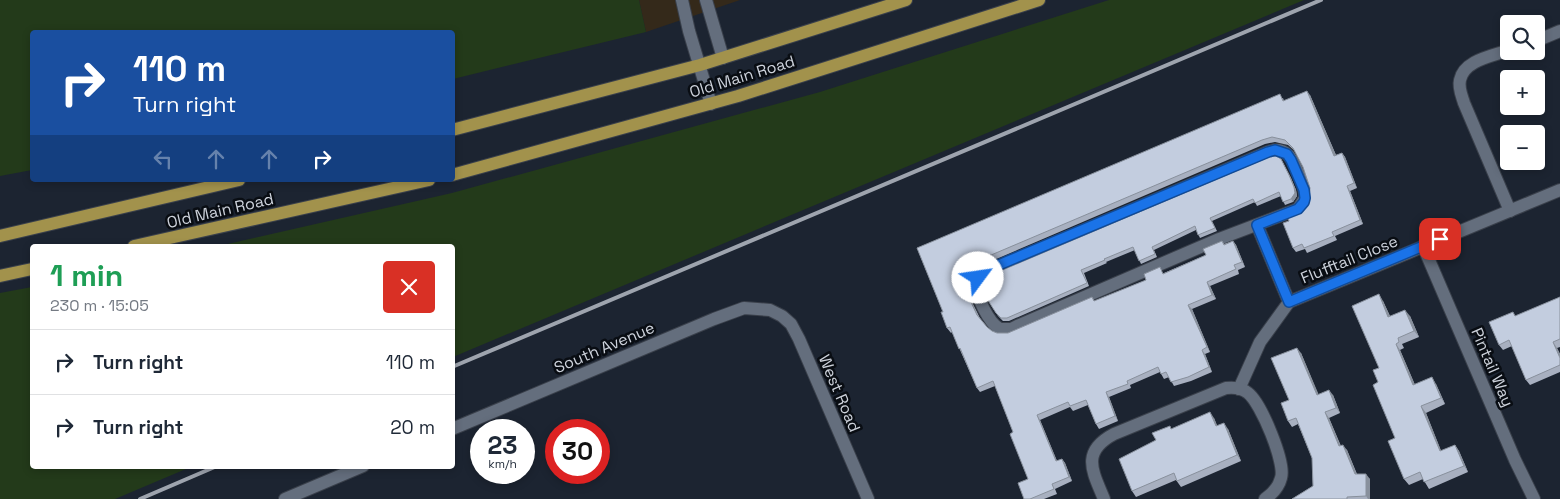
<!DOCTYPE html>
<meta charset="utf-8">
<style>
:root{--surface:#fff;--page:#f6f6f7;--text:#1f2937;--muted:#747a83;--line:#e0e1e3}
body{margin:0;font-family:"Space Grotesk",sans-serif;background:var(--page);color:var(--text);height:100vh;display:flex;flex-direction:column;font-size:19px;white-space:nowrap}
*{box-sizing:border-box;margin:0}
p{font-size:16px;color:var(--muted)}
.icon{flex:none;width:28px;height:28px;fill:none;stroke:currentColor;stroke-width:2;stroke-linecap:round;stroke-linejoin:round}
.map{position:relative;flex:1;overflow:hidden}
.sheet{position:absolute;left:30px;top:244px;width:425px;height:225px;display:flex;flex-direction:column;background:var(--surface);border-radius:5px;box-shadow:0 2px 8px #0003}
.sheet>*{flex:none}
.hud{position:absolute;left:30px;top:30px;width:425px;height:152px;border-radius:5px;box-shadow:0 2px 8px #0003;background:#1a4fa0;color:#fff;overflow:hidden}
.fabs{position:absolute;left:1500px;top:15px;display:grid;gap:10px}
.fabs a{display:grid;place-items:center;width:45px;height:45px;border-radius:5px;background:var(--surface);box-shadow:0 2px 8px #0003;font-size:25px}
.speed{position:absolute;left:470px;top:419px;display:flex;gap:10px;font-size:25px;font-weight:700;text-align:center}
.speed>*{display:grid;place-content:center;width:65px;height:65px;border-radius:50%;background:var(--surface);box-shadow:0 2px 8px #0003;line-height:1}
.speed small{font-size:12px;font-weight:400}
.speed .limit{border:8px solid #d22;background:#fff;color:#111}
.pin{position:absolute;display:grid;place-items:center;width:42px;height:42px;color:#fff;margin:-21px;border-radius:10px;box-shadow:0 2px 8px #0006}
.me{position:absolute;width:55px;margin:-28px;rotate:59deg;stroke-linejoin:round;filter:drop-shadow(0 0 4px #0008)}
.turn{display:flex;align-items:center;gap:18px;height:105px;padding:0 20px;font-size:22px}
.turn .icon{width:65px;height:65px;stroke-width:2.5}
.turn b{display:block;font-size:35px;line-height:42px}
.lanes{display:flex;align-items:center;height:48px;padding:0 20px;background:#0003;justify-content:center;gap:25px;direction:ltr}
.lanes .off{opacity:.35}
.round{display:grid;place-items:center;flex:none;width:52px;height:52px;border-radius:5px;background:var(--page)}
.headline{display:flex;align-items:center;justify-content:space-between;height:85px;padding:0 20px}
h1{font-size:30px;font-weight:700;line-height:38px;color:#1e9e55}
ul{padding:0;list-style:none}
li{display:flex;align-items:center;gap:15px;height:65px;padding:0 20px;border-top:1px solid var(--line)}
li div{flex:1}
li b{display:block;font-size:19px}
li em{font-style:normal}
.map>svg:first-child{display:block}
.commercial{fill:#34291a}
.green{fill:#233a1a}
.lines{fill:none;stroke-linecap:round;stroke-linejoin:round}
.minor-casing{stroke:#3a404b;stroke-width:14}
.major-casing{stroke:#3a404b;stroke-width:14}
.minor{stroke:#646e7d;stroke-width:12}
.major{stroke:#a2924c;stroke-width:12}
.rail{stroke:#9ea4ae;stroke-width:4}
.wall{fill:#a8b0c0}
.shaded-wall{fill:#88909c}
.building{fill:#c3cddf;stroke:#88909c}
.route-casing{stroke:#114b97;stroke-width:12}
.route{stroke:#1a73e8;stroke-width:9}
.labels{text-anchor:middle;stroke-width:5;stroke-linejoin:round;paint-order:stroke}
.street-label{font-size:16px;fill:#cdd2db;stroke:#090d13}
</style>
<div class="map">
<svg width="1560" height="499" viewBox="0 0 1560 499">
<rect width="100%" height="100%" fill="#1c2431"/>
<polygon class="commercial" points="639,0 740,0 646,32"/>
<g class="green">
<polygon points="0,0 639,0 646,32 453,79 452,32 32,32 32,170 0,176"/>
<polygon points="1109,0 1304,0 453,357 452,246 219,246 452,193 820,92"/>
<polygon points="32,287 32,466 193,466 115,499 0,499 0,293"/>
</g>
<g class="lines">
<g class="minor-casing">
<g id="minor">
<polyline points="682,0 689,31 711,104"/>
<polyline points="706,0 723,58"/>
<polyline points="1536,41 1560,31"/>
<path d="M1509 50C1493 56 1464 60 1460 80 1458 88 1462 96 1464 103L1510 211"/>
<path d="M1275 150C1279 150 1284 151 1287 154 1294 159 1306 189 1305 198L1298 209 1219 239 1017 326 1011 329H1000C989 323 975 296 977 283 977 279 980 276 983 273L1268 152Z"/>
<polyline points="1257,225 1289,302"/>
<polyline points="1423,246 1515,460 1534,499"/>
<polyline points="1239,389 1260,342 1289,302 1560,190"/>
<polyline points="452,429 714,319 744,308 770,310 782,316 791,324 799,339 868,499"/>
<polyline points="285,499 363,466"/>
<path d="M1104 499C1093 472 1080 452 1114 434L1226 388C1234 387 1242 388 1248 393 1261 403 1286 463 1281 478 1279 486 1272 494 1265 499"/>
</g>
</g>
<g class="major-casing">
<g id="major">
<polyline points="452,130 700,65 906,0"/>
<polyline points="452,175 738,96 1039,0"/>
<polyline points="0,236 239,180"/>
<polyline points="134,246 429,180"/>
<polyline points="0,276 32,269"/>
</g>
</g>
<use href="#minor" class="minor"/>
<use href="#major" class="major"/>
<g class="rail">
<polyline points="452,367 1321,0"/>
<polyline points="140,499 217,466"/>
</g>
</g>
<g class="wall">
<polygon points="1310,95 1336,155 1342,153 1345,157 1357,188 1350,191 1363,224 1335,236 1337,240 1307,253 1305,249 1296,252 1293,248 1289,221 1302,209 1309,197 1310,188 1303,167 1295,151 1288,145 1275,142 1265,144 980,266 972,273 969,281 969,290 973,304 980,318 987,327 992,331 997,333 1008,333 1094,301 1164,273 1206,255 1222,241 1224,244 1233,241 1236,245 1245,267 1238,270 1239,274 1210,286 1216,299 1192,309 1210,352 1205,354 1212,372 1191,381 1174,386 1169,377 1164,379 1160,372 1130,385 1131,388 1109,397 1118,421 1099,429 1096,424 1088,405 1073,411 1070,407 1040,420 1057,461 1062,459 1065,463 1072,481 1055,489 1057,494 1044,499 1024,499 1028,479 1013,432 995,386 980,392 977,388 952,332 951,333 947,328 943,312 917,248 1283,98 1284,101"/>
<polygon points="1281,159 1291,178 1296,190 1297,196 1293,202 1285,205 1281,196 1257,206 1255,202 1212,221 1217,231 1200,238 1196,230 1154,250 1157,257 1141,264 1135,250 1106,262 1107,263 1084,273 1089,286 1009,321 1003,321 998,316 989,302"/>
<polygon points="1560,297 1560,347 1557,348 1560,354 1560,372 1530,385 1526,380 1512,346 1503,350 1499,345 1516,316"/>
<polygon points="1383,301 1390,316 1410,316 1419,337 1402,344 1404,348 1400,350 1415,385 1436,384 1445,404 1426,413 1441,451 1455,445 1459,451 1468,472 1429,489 1423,479 1409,485 1404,479 1395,438 1378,382"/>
<polygon points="1301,353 1318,394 1333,395 1340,413 1329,418 1341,446 1347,450 1357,474 1370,479 1370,499 1292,499 1313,486 1312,458 1298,424 1292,427 1288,421"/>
<polygon points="1214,418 1217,426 1228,429 1241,461 1181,487 1176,480 1136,497 1132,491 1156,440 1172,429"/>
</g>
<g class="shaded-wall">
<polygon points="1307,91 1310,95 1338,160 1334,156"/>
<polygon points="1342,153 1345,157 1357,188 1354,183"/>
<polygon points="1281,159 1291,178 1296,190 1297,196 1293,202 1291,199"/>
<polygon points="1347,186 1350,191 1363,224 1360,220"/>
<polygon points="1233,241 1236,245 1245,267 1242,262"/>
<polygon points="969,269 972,273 969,281 969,290 973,304 980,319 970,300 966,285 966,276"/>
<polygon points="1207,282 1210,286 1216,299 1212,295"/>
<polygon points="1379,294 1383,301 1393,323 1388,317"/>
<polygon points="1188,305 1192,309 1210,352 1207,347"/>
<polygon points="1405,310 1410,316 1419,337 1414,331"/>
<polygon points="1553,342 1557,348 1560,354 1560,358"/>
<polygon points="1396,344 1400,350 1418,392 1413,385"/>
<polygon points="1297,348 1301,353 1321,400 1317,395"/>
<polygon points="1202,350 1205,354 1212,372 1209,367"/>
<polygon points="1432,377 1436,384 1445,404 1441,398"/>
<polygon points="1329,390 1333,395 1340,413 1336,408"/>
<polygon points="1106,392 1109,397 1118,421 1115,416"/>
<polygon points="1421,406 1426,413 1444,458 1440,451"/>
<polygon points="1210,412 1214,418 1220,432 1216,426"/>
<polygon points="1325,412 1329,418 1343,452 1339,446"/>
<polygon points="1037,415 1040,420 1059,466 1056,461"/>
<polygon points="1224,423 1228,429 1241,461 1237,455"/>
<polygon points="1343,445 1347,450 1359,480 1355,474"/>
<polygon points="1455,445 1459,451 1468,472 1464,466"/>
<polygon points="1062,459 1065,463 1072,481 1069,477"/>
<polygon points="1366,474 1370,479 1370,499 1368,499 1366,496"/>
</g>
<g class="building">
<polygon points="1307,91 1334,156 1342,153 1354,183 1347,186 1360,220 1332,232 1334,236 1304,248 1302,244 1293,248 1283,223 1289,221 1287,216 1298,212 1302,209 1309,197 1310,188 1303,167 1293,148 1285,140 1272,137 1262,140 977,261 969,269 966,276 966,285 970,300 977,315 987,327 992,331 997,333 1008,333 1092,297 1094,301 1146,280 1144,274 1160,267 1163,274 1206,255 1203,249 1222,241 1224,245 1233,241 1242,262 1234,265 1236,269 1207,282 1212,295 1188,305 1207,347 1202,350 1209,367 1188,377 1171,382 1166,372 1161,374 1158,367 1127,381 1128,384 1106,392 1115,416 1096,424 1086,400 1070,406 1068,402 1037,415 1056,461 1062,459 1069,477 1052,484 1054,489 1030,499 1024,499 1018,483 1028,479 1010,434 1013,432 993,381 977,388 960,348 959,349 950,327 947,328 941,312 943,312 917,248 1280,94 1283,101"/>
<polygon points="1276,156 1281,159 1289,175 1294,187 1295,193 1291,199 1283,202 1279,192 1255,203 1253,199 1210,218 1215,228 1198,235 1195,226 1152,247 1155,254 1139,261 1133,247 1104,259 1105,260 1081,270 1087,283 1007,318 1001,318 996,313 989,302 984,290 983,280 986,277 1269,157"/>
<polygon points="1379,294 1388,317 1405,310 1414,331 1398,338 1399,342 1396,344 1413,385 1432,377 1441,398 1421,406 1440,451 1455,445 1464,466 1424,482 1420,472 1404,479 1388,441 1395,438 1373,385 1378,382 1373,370 1379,368 1352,306"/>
<polygon points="1560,297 1560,339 1553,342 1560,358 1560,365 1526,380 1509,340 1499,345 1489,322 1513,312 1515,316"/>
<polygon points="1297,348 1317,395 1329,390 1336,408 1325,412 1339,446 1343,445 1355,474 1366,474 1366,496 1347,497 1347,499 1292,499 1313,486 1312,458 1296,418 1288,421 1281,403 1289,400 1271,358"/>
<polygon points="1210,412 1216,426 1224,423 1237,455 1177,481 1174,473 1132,491 1119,459 1156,440 1152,433 1170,426 1171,429"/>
</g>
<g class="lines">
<g class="route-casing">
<polyline id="route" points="978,278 983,273 989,269 1268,152 1275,150 1287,154 1291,160 1304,190 1305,198 1304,202 1298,209 1257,225 1289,302 1440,239"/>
</g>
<use href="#route" class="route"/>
</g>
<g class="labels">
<g class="street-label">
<text transform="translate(742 76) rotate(-17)" y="6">Old Main Road</text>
<text transform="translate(220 210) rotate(-13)" y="6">Old Main Road</text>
<text transform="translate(1349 259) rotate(-22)" y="6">Flufftail Close</text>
<text transform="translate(604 347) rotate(-23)" y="6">South Avenue</text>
<text transform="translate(1493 367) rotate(67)" y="6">Pintail Way</text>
<text transform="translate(840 393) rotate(67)" y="6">West Road</text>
</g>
</g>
</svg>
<div class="fabs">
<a><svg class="icon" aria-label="search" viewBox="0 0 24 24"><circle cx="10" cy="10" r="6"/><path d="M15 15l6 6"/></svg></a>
<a>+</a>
<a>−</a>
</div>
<div class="speed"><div>23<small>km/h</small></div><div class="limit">30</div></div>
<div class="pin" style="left:1440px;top:239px;background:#d93025"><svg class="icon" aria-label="arrive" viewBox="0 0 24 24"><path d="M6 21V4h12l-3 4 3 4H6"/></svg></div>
<svg class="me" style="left:978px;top:278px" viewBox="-20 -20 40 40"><circle r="19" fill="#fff"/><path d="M0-13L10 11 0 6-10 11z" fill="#1a73e8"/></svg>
<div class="hud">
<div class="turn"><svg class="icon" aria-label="right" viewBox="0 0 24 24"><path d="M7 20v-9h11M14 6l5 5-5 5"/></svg><div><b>110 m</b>Turn right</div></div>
<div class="lanes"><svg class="icon off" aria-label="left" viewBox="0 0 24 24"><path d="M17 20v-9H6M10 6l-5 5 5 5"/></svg><svg class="icon off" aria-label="ahead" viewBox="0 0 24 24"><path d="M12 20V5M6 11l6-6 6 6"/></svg><svg class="icon off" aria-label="ahead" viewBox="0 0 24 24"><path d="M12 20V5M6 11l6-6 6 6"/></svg><svg class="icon" aria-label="right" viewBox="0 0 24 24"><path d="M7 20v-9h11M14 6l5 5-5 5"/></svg></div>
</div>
<section class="sheet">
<div class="headline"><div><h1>1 min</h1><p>230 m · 15:05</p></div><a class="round" style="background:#d93025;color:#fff"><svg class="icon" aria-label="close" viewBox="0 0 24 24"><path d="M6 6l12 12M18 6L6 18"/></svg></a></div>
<ul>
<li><svg class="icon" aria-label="right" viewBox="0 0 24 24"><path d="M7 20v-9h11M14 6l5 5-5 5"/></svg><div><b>Turn right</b></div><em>110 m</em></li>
<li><svg class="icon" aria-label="right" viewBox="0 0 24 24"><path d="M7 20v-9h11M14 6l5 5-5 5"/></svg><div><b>Turn right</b></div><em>20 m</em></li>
</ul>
</section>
</div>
